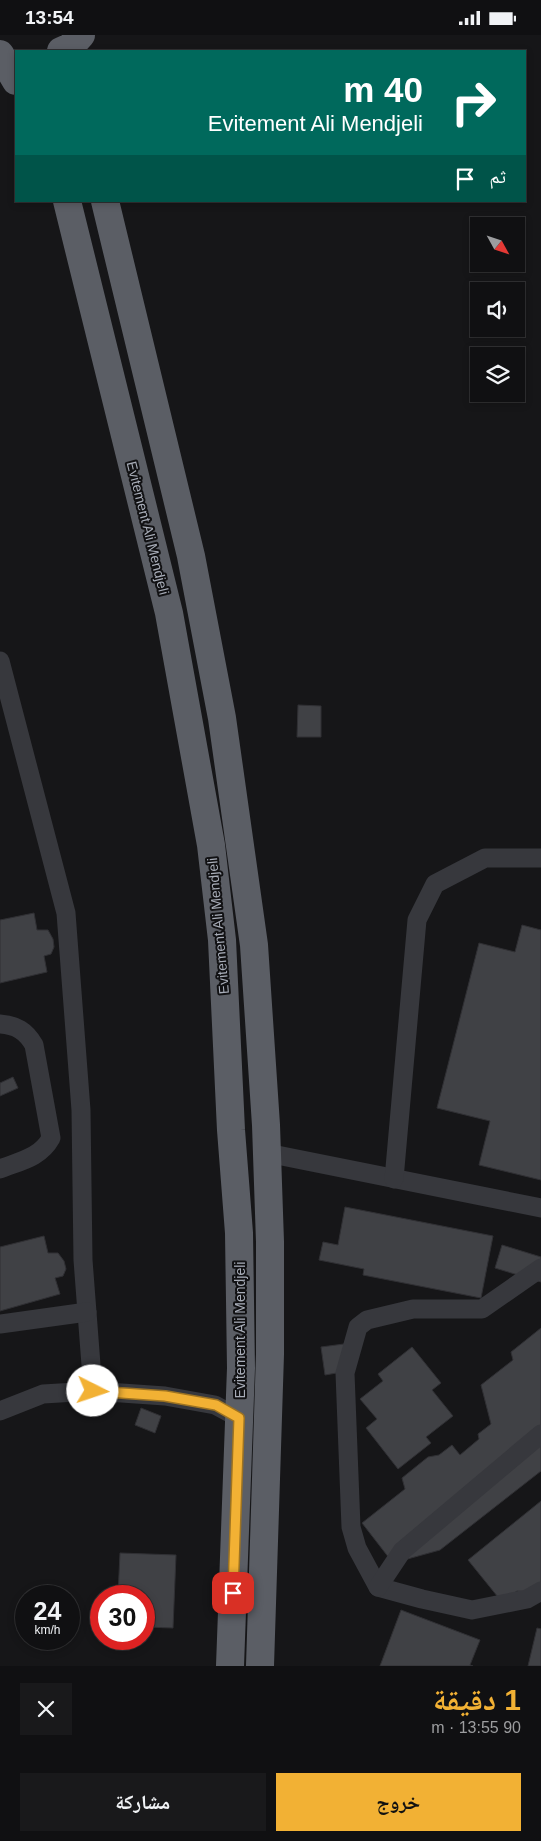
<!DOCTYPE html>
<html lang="ar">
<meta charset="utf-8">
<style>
:root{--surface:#101012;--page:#19191b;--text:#f1f3f6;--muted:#9c9d9f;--line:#303032;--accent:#f2b134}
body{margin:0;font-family:Helvetica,"Noto Naskh Arabic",sans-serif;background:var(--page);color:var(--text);direction:rtl;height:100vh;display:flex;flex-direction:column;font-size:19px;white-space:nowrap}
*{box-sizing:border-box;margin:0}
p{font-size:16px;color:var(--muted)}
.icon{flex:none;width:28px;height:28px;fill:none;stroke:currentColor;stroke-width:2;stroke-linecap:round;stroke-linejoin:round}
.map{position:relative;height:1631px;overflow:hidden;direction:ltr}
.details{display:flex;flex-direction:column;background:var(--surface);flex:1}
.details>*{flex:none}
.guide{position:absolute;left:15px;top:15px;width:511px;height:152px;border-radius:0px;box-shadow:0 2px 8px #0003,0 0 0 1px var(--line);direction:rtl;background:#00695c;color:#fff;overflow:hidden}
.needle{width:32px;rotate:130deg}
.buttons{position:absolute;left:470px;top:182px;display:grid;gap:10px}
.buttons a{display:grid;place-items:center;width:55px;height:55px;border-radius:0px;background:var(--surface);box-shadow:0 2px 8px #0003,0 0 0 1px var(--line);font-size:25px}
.speed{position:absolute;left:15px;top:1550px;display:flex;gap:10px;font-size:25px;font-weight:700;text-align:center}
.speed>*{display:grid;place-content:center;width:65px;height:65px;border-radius:50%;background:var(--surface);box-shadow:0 2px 8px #0003,0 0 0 1px var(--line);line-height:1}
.speed small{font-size:12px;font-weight:400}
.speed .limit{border:8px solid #d22;background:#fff;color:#111}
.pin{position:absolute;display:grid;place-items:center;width:42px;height:42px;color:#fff;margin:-21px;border-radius:10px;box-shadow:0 2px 8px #0006}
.me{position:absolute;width:55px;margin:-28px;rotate:94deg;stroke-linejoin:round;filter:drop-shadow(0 0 4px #0008)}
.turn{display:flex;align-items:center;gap:18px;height:105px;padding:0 20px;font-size:22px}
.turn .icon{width:65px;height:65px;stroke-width:2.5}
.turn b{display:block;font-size:35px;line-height:42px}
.then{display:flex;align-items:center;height:48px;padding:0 20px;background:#0003;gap:10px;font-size:19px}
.round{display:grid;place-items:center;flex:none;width:52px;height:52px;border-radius:0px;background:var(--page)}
.overview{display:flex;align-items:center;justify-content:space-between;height:85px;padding:0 20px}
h1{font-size:30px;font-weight:800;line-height:38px;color:var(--accent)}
.action{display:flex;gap:10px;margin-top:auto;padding:10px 20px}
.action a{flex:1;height:58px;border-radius:0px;background:var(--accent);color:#111;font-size:20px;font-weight:800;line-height:58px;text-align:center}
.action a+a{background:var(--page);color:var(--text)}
.status{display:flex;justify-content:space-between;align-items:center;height:35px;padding:0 25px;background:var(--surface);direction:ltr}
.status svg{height:14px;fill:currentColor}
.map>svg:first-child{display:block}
.building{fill:#404145;stroke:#303034}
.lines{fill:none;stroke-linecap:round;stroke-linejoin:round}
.minor{stroke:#37383d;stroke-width:19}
.trunk{stroke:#5b5e65;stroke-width:28}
.route-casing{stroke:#9d7322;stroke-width:12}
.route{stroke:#f2b134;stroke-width:9}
.labels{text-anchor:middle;stroke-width:4;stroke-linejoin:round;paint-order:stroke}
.street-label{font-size:14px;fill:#a8adb8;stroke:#111113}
</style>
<div class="status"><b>13:54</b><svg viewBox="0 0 49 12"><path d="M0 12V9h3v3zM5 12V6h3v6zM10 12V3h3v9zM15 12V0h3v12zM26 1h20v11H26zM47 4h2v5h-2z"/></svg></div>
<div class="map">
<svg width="541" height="1631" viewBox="0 0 541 1631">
<rect width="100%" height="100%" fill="#161618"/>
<g class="building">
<polygon points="298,670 321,671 321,702 297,702"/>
<polygon points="34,878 37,895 48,895 53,904 54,912 51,919 44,921 47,937 0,948 0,885"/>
<polygon points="522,890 541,895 541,1145 479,1130 490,1086 437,1073 479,908 515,917"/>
<polygon points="13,1042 18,1053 0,1061 0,1048"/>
<polygon points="345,1172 493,1201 481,1263 363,1240 364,1234 319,1225 323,1207 338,1210"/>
<polygon points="44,1201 48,1218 58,1218 64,1226 66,1234 63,1241 55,1243 60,1259 0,1276 0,1212"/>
<polygon points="502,1210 541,1222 541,1247 495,1233"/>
<polygon points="541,1293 541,1436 440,1515 393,1528 362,1488 405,1454 402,1443 428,1422 439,1420 452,1410 460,1420 479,1404 478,1399 491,1389 481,1350 513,1325 511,1317"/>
<polygon points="344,1309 348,1336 325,1340 321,1312"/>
<polygon points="412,1312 441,1348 432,1355 453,1381 426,1402 431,1408 398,1434 366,1393 377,1384 360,1364 383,1346 378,1339"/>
<polygon points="141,1373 161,1381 155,1398 135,1390"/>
<polygon points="541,1466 541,1556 538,1558 517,1556 502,1567 468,1525"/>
<polygon points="120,1518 176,1520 173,1593 144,1592 144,1561 118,1561"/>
<polygon points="401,1575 480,1605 470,1630 473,1631 380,1631"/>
<polygon points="537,1593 541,1594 541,1631 528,1631"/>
</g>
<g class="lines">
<g class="minor">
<polyline points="0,626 66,878 81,1075 83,1225 93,1356"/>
<path d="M0 989C16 990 26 996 34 1010L51 1103C40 1123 20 1126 0 1134"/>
<polyline points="267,1118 541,1173"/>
<polyline points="394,1144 417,885 435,849 485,823 541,823"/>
<polyline points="541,1233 482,1274 413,1274 367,1285 358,1292 345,1338 351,1492 357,1513 378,1552 422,1564 472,1575 527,1564 541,1556"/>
<polyline points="0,1289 87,1277"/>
<polyline points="0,1376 43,1359 93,1356 165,1361 215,1370 239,1383"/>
<polyline points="378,1552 402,1516 541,1399"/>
</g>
<g class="trunk">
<polyline points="61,16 70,12 81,0"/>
<polyline points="0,19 16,46"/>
<polyline points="67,166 169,578 211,810 222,905 231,1095 239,1198 241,1333 230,1631"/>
<polyline points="105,166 191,521 222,683 254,910 266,1090 270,1207 270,1319 260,1631"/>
</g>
</g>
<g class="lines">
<g class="route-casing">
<polyline id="route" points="93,1356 165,1361 216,1370 239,1383 233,1558"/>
</g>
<use href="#route" class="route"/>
</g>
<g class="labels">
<g class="street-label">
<text transform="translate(148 493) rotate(76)" y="5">Evitement Ali Mendjeli</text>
<text transform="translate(218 891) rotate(-95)" y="5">Evitement Ali Mendjeli</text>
<text transform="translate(240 1295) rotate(-90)" y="5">Evitement Ali Mendjeli</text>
</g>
</g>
</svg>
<div class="buttons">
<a><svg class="needle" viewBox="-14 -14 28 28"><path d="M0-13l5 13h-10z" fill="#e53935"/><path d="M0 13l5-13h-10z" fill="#9c9d9f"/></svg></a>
<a><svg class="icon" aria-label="sound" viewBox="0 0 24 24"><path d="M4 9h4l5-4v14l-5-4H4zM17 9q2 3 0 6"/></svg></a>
<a><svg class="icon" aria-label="layers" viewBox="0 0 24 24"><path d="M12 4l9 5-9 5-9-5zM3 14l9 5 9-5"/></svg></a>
</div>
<div class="speed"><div>24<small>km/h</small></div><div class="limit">30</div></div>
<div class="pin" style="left:233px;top:1558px;background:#d93025"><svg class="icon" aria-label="arrive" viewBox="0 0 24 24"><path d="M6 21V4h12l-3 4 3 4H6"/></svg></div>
<svg class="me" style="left:93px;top:1356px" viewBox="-20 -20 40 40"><circle r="19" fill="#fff"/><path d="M0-13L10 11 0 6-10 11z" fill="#f2b134"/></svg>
<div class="guide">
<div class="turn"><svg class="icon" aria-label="right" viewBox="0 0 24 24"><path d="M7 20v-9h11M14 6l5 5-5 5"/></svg><div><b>40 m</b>Evitement Ali Mendjeli</div></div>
<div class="then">ثم<svg class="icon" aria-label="arrive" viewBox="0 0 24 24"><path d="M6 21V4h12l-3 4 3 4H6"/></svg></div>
</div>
</div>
<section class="details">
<div class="overview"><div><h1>1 دقيقة</h1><p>90 m · 13:55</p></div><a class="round"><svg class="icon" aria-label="close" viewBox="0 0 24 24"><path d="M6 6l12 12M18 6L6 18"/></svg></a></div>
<div class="action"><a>خروج</a><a>مشاركة</a></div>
</section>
